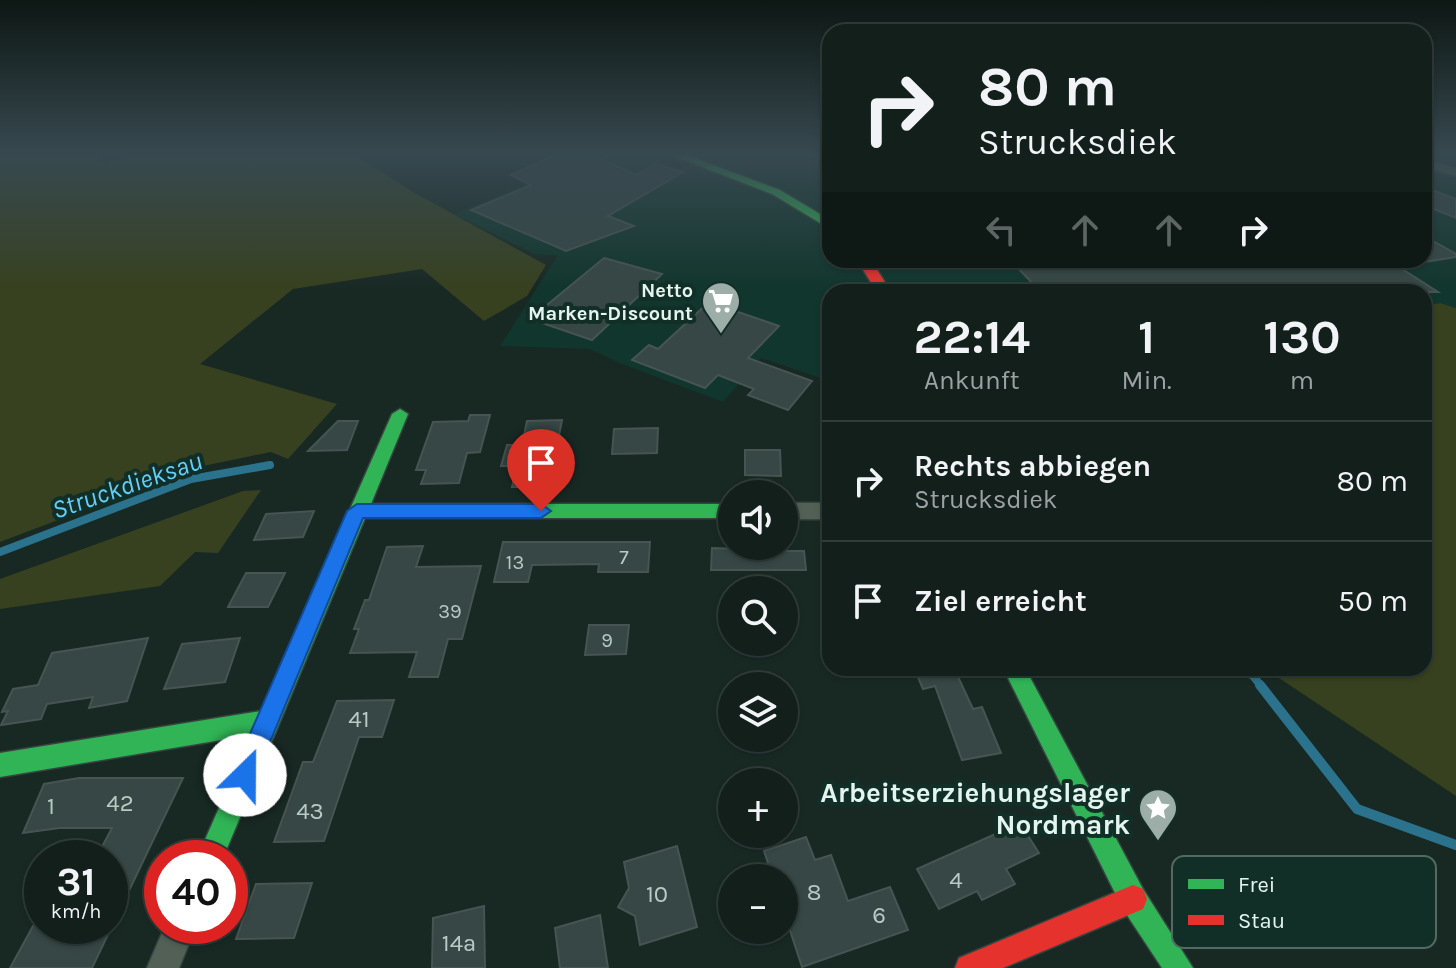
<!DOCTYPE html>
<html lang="de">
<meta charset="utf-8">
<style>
:root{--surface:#121f1b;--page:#1b2724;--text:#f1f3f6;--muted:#9ca2a3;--line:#313d3a}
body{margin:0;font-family:Karla,sans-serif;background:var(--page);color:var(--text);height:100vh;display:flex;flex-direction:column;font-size:30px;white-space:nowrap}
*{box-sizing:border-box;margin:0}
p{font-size:26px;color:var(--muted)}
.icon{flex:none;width:44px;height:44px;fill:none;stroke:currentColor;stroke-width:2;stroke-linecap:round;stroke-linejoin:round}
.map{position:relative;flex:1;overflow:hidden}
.sheet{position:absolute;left:822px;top:284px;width:610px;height:392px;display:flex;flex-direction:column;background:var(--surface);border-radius:24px;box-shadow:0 2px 6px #0004,0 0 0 2px var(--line)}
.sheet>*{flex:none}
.banner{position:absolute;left:822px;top:24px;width:610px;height:244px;border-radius:24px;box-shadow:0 2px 6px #0004,0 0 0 2px var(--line);background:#121f1b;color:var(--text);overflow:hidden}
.fabs{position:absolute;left:718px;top:480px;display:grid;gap:16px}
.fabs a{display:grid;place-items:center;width:80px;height:80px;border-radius:50%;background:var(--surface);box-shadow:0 2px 6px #0004,0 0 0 2px var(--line);font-size:40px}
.speed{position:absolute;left:24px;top:840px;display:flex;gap:16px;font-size:40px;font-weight:700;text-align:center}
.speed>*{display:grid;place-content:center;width:104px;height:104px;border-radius:50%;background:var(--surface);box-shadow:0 2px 6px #0004,0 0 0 2px var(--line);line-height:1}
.speed small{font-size:20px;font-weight:400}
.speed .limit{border:12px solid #d22;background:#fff;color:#111}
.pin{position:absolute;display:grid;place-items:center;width:68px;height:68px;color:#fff;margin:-82px -34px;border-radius:50% 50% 50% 0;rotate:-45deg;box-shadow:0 0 8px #0007}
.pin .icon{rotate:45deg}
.me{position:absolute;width:88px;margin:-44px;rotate:23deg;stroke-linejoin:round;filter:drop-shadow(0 0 6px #0008)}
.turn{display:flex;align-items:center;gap:28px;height:168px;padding:0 24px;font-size:36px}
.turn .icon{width:104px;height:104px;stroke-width:2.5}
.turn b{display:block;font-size:56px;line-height:68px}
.lanes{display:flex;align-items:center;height:76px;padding:0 24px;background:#0003;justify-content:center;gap:40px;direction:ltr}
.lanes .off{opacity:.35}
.eta{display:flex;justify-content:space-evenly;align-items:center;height:136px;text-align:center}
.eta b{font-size:48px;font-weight:700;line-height:56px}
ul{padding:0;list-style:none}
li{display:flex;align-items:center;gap:24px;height:120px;padding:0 24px;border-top:2px solid var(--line)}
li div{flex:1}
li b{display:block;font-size:30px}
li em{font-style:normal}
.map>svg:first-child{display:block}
.built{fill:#11362d}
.green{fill:#37411f}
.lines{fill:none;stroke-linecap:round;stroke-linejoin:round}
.stream-far2{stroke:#2b728d;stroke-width:6}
.stream-far1{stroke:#2b728d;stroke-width:8}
.stream{stroke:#2b728d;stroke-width:10}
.building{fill:#364745;stroke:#465452;stroke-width:2}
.street-casing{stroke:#364440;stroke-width:3}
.fast-casing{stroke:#364440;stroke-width:3}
.jam-casing{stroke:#364440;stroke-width:3}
.street{fill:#526056;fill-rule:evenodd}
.fast{fill:#30b455;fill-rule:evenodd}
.jam{fill:#e5322d;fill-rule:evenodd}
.route{fill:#1a73e8;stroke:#114b97;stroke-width:2}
.labels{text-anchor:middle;stroke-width:8;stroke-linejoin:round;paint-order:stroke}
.far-poi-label{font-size:20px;font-weight:bold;fill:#e4f5ef;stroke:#122f27;text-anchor:end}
.number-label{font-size:20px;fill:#b8cac4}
.near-number-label{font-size:24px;fill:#b8cac4}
.water-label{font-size:26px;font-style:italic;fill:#62cefa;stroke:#122f27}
.near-poi-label{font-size:28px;font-weight:bold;fill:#e4f5ef;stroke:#122f27;text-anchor:end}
.key{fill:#122f27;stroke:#516a63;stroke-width:2}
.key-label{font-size:22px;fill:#e4f5ef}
</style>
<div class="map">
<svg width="1456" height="968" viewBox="0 0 1456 968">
<rect width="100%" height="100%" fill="#182924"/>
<polygon class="built" points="594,155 643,155 679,168 701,155 830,155 830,260 1424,260 1424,155 1456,155 1456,308 1440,303 1424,306 1424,292 830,292 830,381 761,358 723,402 622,364 590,349 500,346 558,255 534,254 454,214"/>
<g class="green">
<polygon points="0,155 101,155 101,162 134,155 355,155 413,192 546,265 527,296 484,321 422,269 293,289 200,364 337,404 288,459 271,452 198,467 0,542"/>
<polygon points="1440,303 1456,308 1456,796 1264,668 1424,668 1424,306"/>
<polygon points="261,490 218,553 195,552 160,586 0,609 0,579 243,491"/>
</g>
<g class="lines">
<polyline class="stream-far2" points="263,466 270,465"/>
<g class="stream-far1">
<polyline points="0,552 191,479 270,465"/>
<polyline points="1239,668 1253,676 1262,687"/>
</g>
<polyline class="stream" points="1260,685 1357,809 1456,845"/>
</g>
<g class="building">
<polygon points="554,155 593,155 636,175 656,164 683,172 608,216 634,226 566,251 471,210 531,185 511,175"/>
<polygon points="1424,187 1456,199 1456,218 1424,205"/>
<polygon points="1424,236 1456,254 1456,257 1424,262"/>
<polygon points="604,258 662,274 592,340 530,319"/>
<polygon points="1010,260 1388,260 1438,292 1041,292"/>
<polygon points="709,302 779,326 748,358 812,381 788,410 748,395 754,389 718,375 705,388 632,360 649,345 658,349"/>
<polygon points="470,415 490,415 480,452 467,453 459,483 421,484 426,470 416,470 433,422 468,421"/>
<polygon points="562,420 549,487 512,487 517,466 501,466 507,445 522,445 527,421"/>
<polygon points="338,421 358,421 347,450 308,451"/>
<polygon points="658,428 657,453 612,454 614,429"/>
<polygon points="745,450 780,450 781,476 745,475"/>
<polygon points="314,511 303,537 254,540 266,514"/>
<polygon points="503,542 650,542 648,572 598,572 599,564 532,565 528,582 494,582"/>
<polygon points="423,546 416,567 481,566 462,639 448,639 438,677 409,677 417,652 350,653 359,629 354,629 365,600 369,600 387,547"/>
<polygon points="739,546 779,546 780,551 804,551 806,570 711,570 712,548 739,549"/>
<polygon points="246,573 285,573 268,607 228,607"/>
<polygon points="589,625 629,625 626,654 585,655"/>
<polygon points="148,638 127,701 89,708 93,697 47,704 41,719 1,725 8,711 2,712 13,689 38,685 52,653"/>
<polygon points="240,638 225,682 164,689 182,644"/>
<polygon points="914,668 954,668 973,709 982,707 1001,753 962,760 935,686 923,689"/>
<polygon points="394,700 382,737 359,737 324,841 274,842 303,762 313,762 337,701"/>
<polygon points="79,778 183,778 92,968 10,968 33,926 110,926 110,858 96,858 112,828 59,828 23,833 44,784"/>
<polygon points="1020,823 1039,853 1006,869 1015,884 982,900 977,891 939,909 917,869"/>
<polygon points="806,837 815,860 831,855 848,901 890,887 908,930 802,967 784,912 784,878 773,878 764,851"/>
<polygon points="677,846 697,927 640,945 635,916 618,907 629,888 624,862"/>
<polygon points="312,883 294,938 236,939 256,884"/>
<polygon points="484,906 485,968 432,968 433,918"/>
<polygon points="600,915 608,968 560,968 555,928"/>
</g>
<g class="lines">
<g class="street-casing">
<g id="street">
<polygon points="1424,159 1456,168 1456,176 1424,167"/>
<rect x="784" y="503" width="46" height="16"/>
<polygon points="165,926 196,926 179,968 147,968"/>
</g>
</g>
<g class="fast-casing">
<g id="fast">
<polygon points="671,155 686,155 780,190 830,220 830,229 772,194"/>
<polygon points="400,409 408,414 371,504 732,504 732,518 365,518 223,858 197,858 251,735 0,777 0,753 261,711 392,414"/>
<polygon points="1003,668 1025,668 1143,889 1193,968 1162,968 1123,909"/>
</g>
</g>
<g class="jam-casing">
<g id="jam">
<polygon points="857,260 871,260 891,292 877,292"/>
<polygon points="1133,885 1143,889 1147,899 1143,909 1003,968 955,968 959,958"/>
</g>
</g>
<use href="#street" class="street"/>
<use href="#fast" class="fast"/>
<use href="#jam" class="jam"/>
</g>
<linearGradient id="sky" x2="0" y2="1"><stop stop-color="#0d1714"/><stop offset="0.53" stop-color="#374950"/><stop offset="1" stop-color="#374950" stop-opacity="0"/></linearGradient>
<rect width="1456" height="290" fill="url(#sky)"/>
<polygon class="route" points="357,504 541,504 551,511 541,518 363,518 253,783 245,787 236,783 233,775 236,766 347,511"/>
<defs>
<g id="supermarket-pin" transform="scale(2)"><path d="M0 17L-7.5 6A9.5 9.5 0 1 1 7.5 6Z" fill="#9daea8" stroke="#122f27"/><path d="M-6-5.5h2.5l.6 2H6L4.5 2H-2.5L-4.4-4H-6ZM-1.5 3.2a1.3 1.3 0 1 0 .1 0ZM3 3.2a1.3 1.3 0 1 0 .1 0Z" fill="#fff"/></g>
<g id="sight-pin" transform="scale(2)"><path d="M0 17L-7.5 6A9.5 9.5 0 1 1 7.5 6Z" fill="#9daea8" stroke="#122f27"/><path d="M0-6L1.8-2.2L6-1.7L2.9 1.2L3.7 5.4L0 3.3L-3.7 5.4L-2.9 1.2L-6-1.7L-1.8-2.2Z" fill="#fff"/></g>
</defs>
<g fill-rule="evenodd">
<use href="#supermarket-pin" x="721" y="301"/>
<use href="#sight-pin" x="1158" y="808"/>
</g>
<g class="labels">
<g class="far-poi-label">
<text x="693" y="297">Netto<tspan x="693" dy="23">Marken-Discount</tspan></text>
</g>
<g class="number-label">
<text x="624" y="564">7</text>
<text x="515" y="569">13</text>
<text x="450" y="618">39</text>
<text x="607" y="647">9</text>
</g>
<g class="near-number-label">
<text x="359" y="727">41</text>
<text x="120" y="811">42</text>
<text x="51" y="814">1</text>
<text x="310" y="819">43</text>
<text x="956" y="888">4</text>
<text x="814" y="900">8</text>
<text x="657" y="902">10</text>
<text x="879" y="923">6</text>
<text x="459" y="951">14a</text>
</g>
<g class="water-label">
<text transform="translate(127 485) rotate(-19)" y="9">Struckdieksau</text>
</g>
<g class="near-poi-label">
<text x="1130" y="802">Arbeitserziehungslager<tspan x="1130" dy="32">Nordmark</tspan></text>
</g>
</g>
<rect x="1172" y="856" width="264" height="92" rx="12" class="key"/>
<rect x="1188" y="879" width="36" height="10" fill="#30b455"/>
<rect x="1188" y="915" width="36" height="10" fill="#e5322d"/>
<g class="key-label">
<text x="1238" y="892">Frei</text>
<text x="1238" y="928">Stau</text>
</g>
</svg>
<div class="fabs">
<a><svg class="icon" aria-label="sound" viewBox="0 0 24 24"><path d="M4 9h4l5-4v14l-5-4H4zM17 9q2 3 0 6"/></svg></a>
<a><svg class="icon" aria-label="search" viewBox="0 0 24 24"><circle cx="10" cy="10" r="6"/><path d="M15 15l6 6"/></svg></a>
<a><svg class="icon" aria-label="layers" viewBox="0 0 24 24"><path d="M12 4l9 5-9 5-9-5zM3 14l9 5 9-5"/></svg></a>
<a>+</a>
<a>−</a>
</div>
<div class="speed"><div>31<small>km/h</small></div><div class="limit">40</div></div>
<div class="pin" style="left:541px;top:511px;background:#d93025"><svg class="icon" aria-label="arrive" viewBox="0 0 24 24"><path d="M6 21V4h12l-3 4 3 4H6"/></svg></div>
<svg class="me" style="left:245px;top:775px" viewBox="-20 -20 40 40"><circle r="19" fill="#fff"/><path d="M0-13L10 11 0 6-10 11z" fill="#1a73e8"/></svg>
<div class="banner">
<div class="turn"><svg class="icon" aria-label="right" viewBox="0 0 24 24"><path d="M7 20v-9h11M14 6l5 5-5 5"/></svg><div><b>80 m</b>Strucksdiek</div></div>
<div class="lanes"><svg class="icon off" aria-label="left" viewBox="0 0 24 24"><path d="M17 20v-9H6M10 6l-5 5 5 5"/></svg><svg class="icon off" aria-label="ahead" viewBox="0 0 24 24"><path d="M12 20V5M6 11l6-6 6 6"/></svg><svg class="icon off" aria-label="ahead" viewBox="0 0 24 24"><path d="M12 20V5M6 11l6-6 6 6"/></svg><svg class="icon" aria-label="right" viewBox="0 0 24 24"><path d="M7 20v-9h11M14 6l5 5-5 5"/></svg></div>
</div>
<section class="sheet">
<div class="eta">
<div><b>22:14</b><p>Ankunft</p></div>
<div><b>1</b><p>Min.</p></div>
<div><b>130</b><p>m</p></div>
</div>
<ul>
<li><svg class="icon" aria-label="right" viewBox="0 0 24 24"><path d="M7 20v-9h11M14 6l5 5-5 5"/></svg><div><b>Rechts abbiegen</b><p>Strucksdiek</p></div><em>80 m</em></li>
<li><svg class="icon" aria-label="arrive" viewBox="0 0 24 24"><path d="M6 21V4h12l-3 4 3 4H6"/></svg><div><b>Ziel erreicht</b></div><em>50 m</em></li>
</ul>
</section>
</div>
